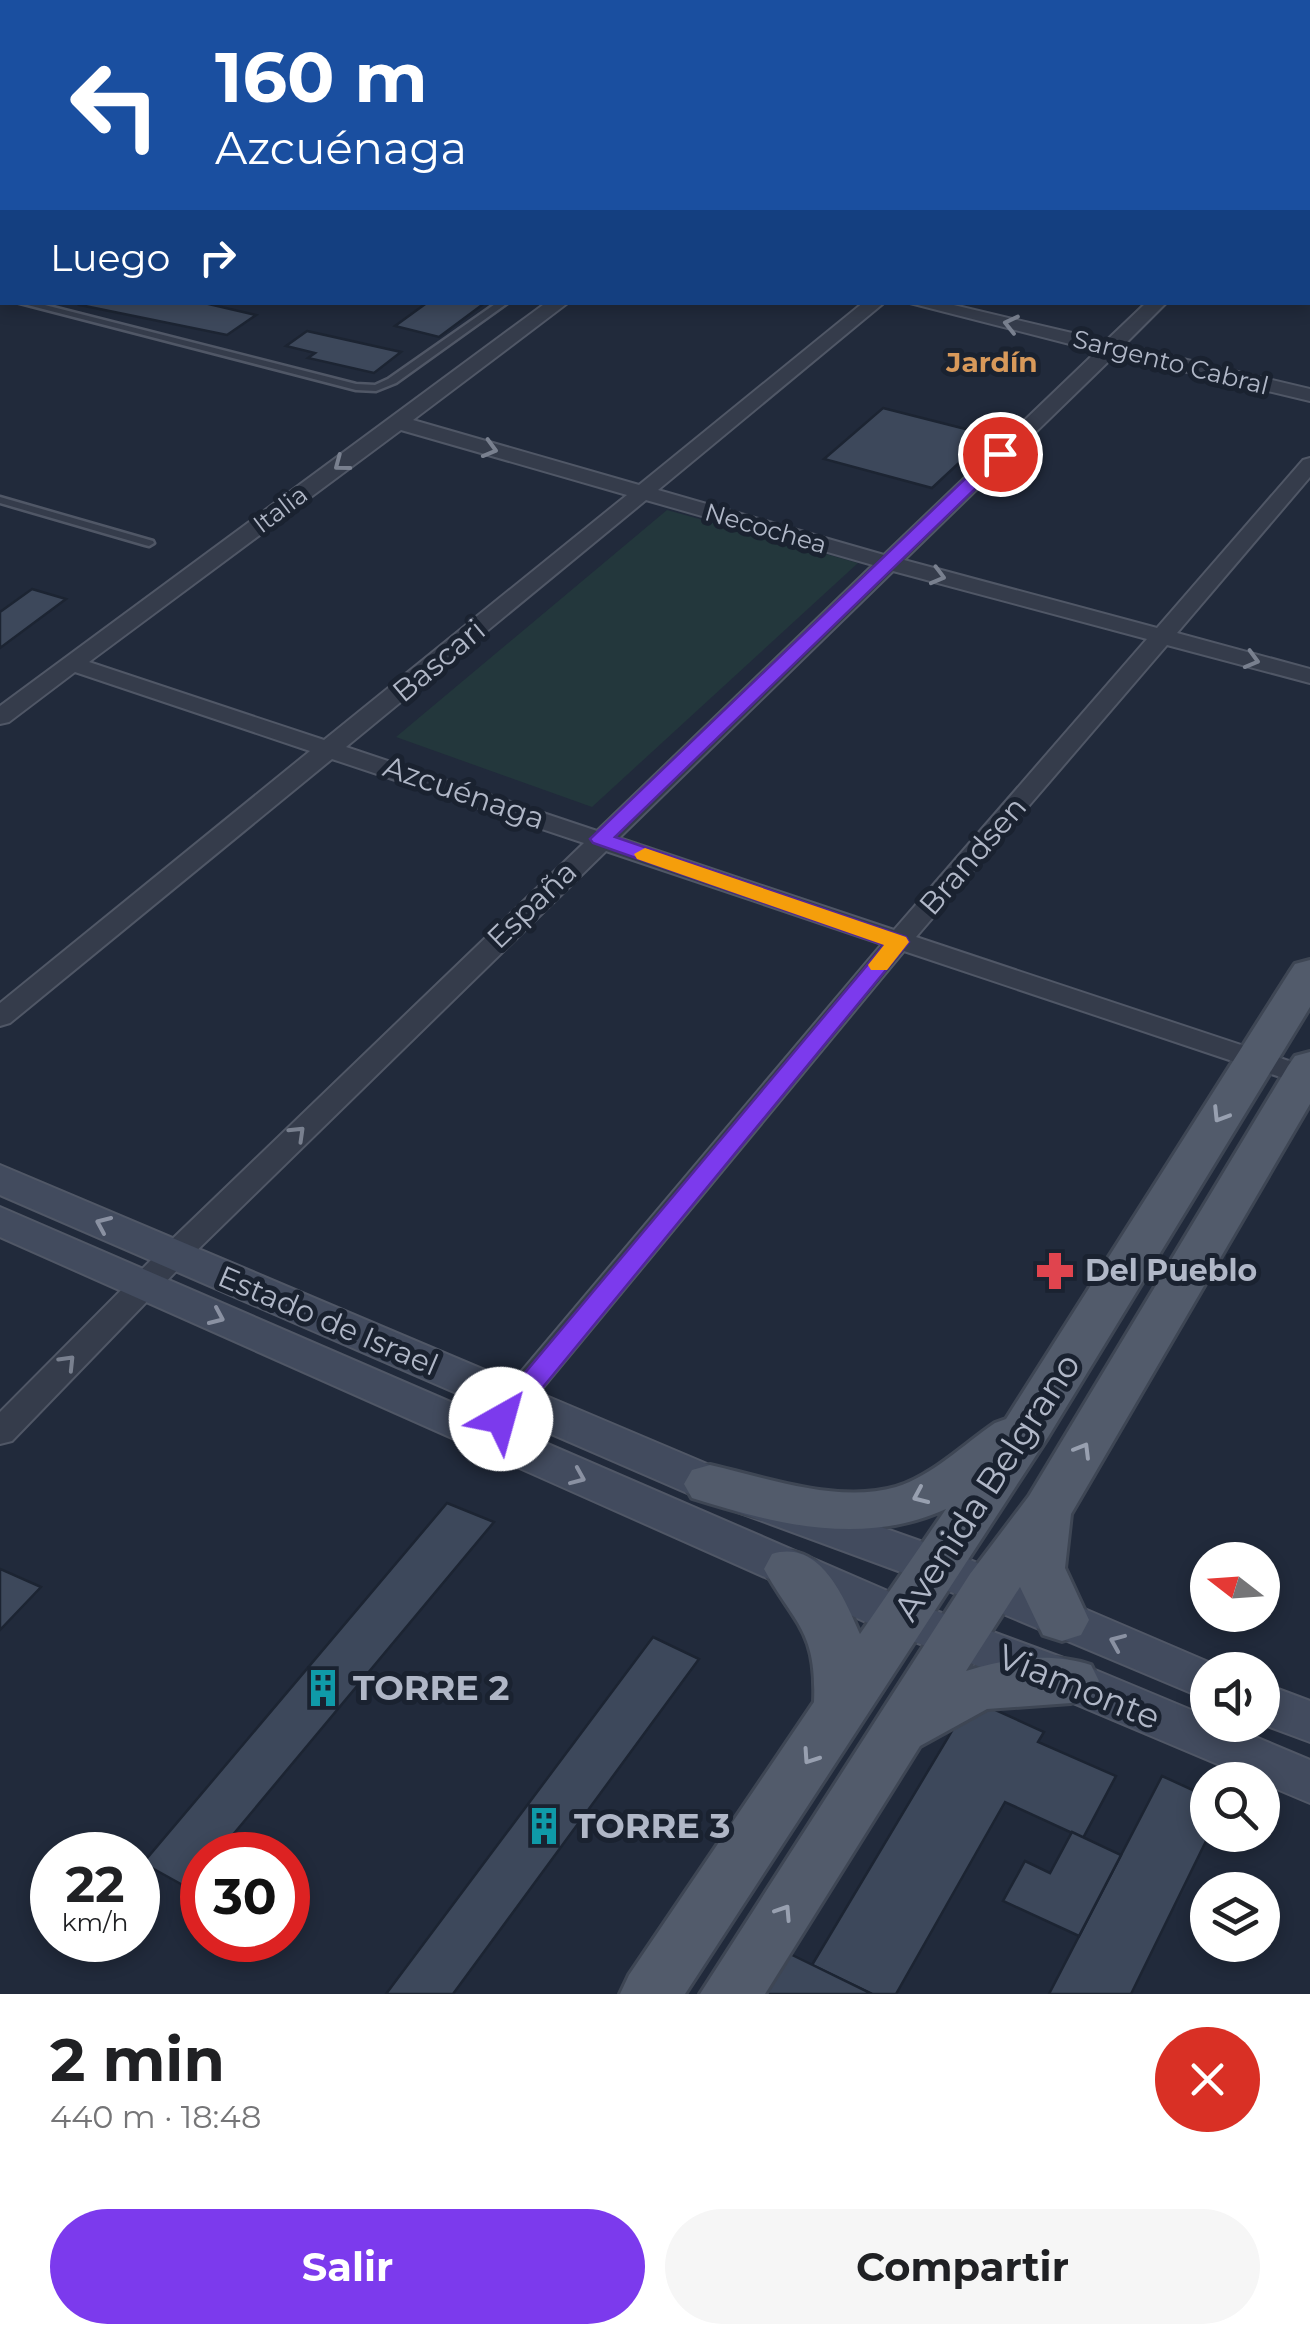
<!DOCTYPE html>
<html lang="es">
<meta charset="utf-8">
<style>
:root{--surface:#fff;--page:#f6f6f6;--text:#202124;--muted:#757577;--accent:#7c3aed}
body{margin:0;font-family:Montserrat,sans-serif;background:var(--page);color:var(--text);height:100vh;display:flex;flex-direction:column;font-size:38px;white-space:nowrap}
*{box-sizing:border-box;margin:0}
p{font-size:32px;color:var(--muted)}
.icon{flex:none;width:55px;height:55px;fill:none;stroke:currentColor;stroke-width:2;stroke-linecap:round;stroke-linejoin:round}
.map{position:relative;height:1994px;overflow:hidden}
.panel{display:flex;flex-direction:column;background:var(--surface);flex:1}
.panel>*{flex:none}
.hud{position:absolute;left:0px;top:0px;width:1310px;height:305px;box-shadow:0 5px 15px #0003;background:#1a4fa0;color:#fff;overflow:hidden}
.needle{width:65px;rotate:287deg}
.controls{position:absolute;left:1190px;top:1542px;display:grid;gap:20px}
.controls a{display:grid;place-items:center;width:90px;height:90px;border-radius:50%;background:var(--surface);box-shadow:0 5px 15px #0003;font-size:50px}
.speed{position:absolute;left:30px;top:1832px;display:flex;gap:20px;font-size:50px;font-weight:700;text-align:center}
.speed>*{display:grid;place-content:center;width:130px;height:130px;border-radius:50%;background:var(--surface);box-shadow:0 5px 15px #0003;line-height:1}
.speed small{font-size:25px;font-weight:400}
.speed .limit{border:15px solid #d22;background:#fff;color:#111}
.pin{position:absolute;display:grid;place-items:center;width:85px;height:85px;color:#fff;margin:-42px;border:5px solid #fff;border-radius:50%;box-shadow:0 2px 10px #0007}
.me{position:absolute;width:110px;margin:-55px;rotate:38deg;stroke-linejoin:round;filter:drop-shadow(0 0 8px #0008)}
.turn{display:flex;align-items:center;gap:35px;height:210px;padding:0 50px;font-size:45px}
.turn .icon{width:130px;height:130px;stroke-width:2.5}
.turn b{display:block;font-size:70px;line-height:85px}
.then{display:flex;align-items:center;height:95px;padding:0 50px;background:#0003;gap:20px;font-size:38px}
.round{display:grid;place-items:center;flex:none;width:105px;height:105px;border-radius:52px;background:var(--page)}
.head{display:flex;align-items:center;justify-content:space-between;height:170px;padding:0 50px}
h1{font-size:60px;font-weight:700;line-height:75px}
.action{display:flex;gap:20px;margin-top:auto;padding:20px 50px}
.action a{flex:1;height:115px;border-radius:60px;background:var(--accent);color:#fff;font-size:40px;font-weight:700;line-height:115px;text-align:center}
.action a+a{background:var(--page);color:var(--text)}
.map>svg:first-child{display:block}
.green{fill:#23373c}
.building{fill:#3d485b;stroke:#1c2432;stroke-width:2.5}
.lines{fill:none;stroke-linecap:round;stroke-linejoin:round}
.lane-casing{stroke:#505766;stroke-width:5}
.street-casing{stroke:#505766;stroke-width:4}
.secondary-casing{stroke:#505766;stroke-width:4}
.primary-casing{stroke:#3e4654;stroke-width:6}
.lane{fill:#353c4b;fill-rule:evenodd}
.street{fill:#353c4b;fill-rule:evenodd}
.secondary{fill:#424b5e;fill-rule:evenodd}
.primary{fill:#525b6b;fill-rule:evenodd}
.oneway{stroke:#79808f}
.oneway2{stroke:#98a0b0}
.oneway3{stroke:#8a91a2}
.route{fill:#7c3aed;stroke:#51269a;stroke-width:2.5}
.slow{fill:#f59e0b}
.labels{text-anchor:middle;stroke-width:10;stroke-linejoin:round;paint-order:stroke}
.far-street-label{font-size:25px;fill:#b0b7c7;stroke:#1a2230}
.far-neighbourhood-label{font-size:28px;font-weight:bold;fill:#d8995a;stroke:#1a2230}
.street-label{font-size:30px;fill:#b0b7c7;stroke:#1a2230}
.poi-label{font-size:30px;font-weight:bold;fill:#b0b7c7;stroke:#1a2230;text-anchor:start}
.near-street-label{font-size:35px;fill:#b0b7c7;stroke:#1a2230}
.near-poi-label{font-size:35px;font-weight:bold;fill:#b0b7c7;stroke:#1a2230;text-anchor:start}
</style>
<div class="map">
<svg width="1310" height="1994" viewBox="0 0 1310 1994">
<rect width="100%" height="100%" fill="#212a3b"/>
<polygon class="green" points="667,510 858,563 592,807 396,737"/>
<g class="building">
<polygon points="619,0 728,0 632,2"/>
<polygon points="84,302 200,302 256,315 227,335 80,305"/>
<polygon points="428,302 486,302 439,337 395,326"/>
<polygon points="307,331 401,352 374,373 308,358 315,353 286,346"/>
<polygon points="883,408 989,435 932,488 824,459"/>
<polygon points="32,589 66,599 0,648 0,612"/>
<polygon points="447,1503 494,1522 216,1855 202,1855 202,1871 188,1888 143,1863"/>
<polygon points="0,1569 41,1587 0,1630"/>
<polygon points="653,1637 699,1659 453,1994 386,1994"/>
<polygon points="971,1699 1044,1732 1038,1742 1116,1776 1083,1838 1005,1802 896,1994 872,1994 812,1965"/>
<polygon points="1162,1776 1208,1797 1209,1835 1131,1994 1049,1994"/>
<polygon points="1072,1832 1121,1855 1079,1936 1003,1901 1025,1861 1050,1873"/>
<polygon points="784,1951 872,1994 757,1994"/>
</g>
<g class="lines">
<g class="lane-casing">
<g id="lane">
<polygon points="0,143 2,143 2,148 0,149"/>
<polygon points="0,222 2,223 2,229 0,228"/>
<rect x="0" y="295" width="2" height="6"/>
<polygon points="16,302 33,302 356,384 375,385 388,379 498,302 509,302 396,383 376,391 356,390"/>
<polygon points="0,497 153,541 154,543 149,546 145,545 0,503"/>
</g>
</g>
<g class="street-casing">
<g id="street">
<polygon points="1310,142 1310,155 1308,155 1308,143"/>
<rect x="1308" y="174" width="2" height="11"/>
<path d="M547 302H569L413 420 639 485 864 302H885L658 490 884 555 1097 351 906 302H941L1106 341 1147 302H1167L1124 345 1310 389V401L1115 355 904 560 1157 628 1303 460 1310 458V477L1177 633 1310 669V683L1167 645 916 937 1310 1068V1087L904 951 526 1408C513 1428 503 1455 476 1447L472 1438 504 1392 882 944 606 851 185 1262 12 1441 0 1444V1412L163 1248 584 843 332 759 10 1023 0 1026V1003L310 751 75 672 9 722 0 724V706ZM401 430 627 495 324 740 89 662ZM646 500 873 565 597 831 346 747ZM893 571 1147 639 894 930 619 838Z"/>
</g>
</g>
<g class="secondary-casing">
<g id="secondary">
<polygon points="0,1165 726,1472 954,1553 1227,1670 1208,1670 1208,1700 920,1579 694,1496 0,1195"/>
<polygon points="0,1207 920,1605 1088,1667 1208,1717 1208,1725 1227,1725 1310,1760 1310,1803 1054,1695 886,1631 0,1237"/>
<polygon points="1262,1683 1310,1701 1310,1742 1262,1724"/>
</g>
</g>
<g class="primary-casing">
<g id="primary">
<path d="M1310 960V1007L1048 1437 685 1994H620L629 1975 814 1702C817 1630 795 1625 764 1569L772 1554C820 1539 844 1597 860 1634L946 1509C863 1547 775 1524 692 1498L684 1484 692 1470 710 1465C767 1478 838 1504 896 1487 932 1476 964 1444 995 1423L1006 1419 1289 973 1295 964Z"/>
<path d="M1310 1052V1104L1071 1514 1065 1568 1089 1620 1081 1635 1062 1641 1043 1635 1020 1587 966 1671C1006 1658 1051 1652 1091 1665L1099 1681 1091 1697 1071 1703 987 1709 920 1746 765 1994H700L970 1574 1029 1496 1288 1066 1295 1056Z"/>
</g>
</g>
<use href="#lane" class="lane"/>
<use href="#street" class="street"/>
<use href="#secondary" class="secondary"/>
<use href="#primary" class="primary"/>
</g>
<defs><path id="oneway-chevron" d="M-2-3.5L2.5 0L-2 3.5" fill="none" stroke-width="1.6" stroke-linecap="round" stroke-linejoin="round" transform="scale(2.5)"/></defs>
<g class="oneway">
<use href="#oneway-chevron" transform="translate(1011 324) rotate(-167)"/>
<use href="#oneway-chevron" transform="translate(490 449) rotate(16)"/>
<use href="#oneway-chevron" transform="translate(341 464) rotate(143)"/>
<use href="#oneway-chevron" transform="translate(938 576) rotate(15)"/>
<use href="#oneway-chevron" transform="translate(1252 660) rotate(16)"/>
<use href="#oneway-chevron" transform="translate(298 1133) rotate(-44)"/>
<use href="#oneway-chevron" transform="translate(68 1362) rotate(-46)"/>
</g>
<g class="oneway2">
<use href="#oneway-chevron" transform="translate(1220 1115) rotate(122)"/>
<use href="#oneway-chevron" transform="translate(1083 1450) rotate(-59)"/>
<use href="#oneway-chevron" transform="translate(920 1496) rotate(156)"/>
<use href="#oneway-chevron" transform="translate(810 1757) rotate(124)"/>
<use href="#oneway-chevron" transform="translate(784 1912) rotate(-57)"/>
</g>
<g class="oneway3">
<use href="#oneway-chevron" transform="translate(103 1224) rotate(-156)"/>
<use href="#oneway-chevron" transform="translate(217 1317) rotate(24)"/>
<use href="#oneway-chevron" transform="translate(578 1477) rotate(23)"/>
<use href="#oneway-chevron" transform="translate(1117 1642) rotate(-157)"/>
</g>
<polygon class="route" points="1000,449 1009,454 1007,458 615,837 906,937 909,942 511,1426 492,1426 488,1419 492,1412 884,945 593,843 590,839 994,451"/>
<polygon class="slow" points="645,848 906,937 909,942 887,970 871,970 868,965 884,945 637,859 634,854"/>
<defs>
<g id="pharmacy-bare" transform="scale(3)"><path d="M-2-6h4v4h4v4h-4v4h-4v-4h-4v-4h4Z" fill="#e0444e" stroke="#1a2230" stroke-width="2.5" paint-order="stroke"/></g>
<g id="building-bare" transform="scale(3)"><path d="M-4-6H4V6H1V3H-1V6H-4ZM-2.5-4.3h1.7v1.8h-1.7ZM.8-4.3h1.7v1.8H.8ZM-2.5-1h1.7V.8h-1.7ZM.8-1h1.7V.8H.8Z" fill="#0f9aa8" stroke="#1a2230" stroke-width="2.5" paint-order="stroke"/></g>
</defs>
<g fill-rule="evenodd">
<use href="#pharmacy-bare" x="1055" y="1271"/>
<use href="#building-bare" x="323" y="1688"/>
<use href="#building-bare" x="544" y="1826"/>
</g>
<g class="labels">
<g class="far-street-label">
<text transform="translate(1171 362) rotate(14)" y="9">Sargento Cabral</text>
<text transform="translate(280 509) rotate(-37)" y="9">Italia</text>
<text transform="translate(766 528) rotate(16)" y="9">Necochea</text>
</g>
<g class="far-neighbourhood-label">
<text x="992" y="372">Jardín</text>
</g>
<g class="street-label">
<text transform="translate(439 661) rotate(-40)" y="10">Bascari</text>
<text transform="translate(464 793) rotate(19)" y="10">Azcuénaga</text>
<text transform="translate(973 856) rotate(-49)" y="10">Brandsen</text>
<text transform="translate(532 905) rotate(-44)" y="10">España</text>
<text transform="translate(328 1321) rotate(23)" y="10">Estado de Israel</text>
</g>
<g class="poi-label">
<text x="1085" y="1281">Del Pueblo</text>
</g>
<g class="near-street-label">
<text transform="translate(987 1487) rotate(-57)" y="12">Avenida Belgrano</text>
<text transform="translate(1079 1687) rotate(22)" y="12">Viamonte</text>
</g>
<g class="near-poi-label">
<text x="353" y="1700">TORRE 2</text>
<text x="574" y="1838">TORRE 3</text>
</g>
</g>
</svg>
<div class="controls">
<a><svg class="needle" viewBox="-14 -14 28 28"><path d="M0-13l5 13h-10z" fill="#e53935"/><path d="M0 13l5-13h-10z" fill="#757577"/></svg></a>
<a><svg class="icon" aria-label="sound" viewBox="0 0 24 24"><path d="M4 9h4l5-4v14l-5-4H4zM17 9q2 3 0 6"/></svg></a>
<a><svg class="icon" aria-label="search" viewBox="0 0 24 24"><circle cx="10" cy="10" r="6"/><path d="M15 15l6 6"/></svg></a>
<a><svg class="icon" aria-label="layers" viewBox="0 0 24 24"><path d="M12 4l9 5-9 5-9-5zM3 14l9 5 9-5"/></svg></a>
</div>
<div class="speed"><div>22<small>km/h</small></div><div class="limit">30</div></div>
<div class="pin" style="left:1000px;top:454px;background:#d93025"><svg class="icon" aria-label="arrive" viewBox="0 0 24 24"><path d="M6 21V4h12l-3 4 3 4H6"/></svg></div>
<svg class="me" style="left:501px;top:1419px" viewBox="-20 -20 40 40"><circle r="19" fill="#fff"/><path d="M0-13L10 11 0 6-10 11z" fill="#7c3aed"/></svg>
<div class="hud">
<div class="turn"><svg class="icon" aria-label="left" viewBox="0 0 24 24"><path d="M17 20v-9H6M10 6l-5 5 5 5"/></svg><div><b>160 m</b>Azcuénaga</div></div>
<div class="then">Luego<svg class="icon" aria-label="right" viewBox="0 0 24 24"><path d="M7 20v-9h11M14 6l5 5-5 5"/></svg></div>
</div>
</div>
<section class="panel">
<div class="head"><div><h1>2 min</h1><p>440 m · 18:48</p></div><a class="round" style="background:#d93025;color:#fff"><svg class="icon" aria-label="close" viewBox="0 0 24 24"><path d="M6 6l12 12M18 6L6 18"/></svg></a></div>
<div class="action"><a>Salir</a><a>Compartir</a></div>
</section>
